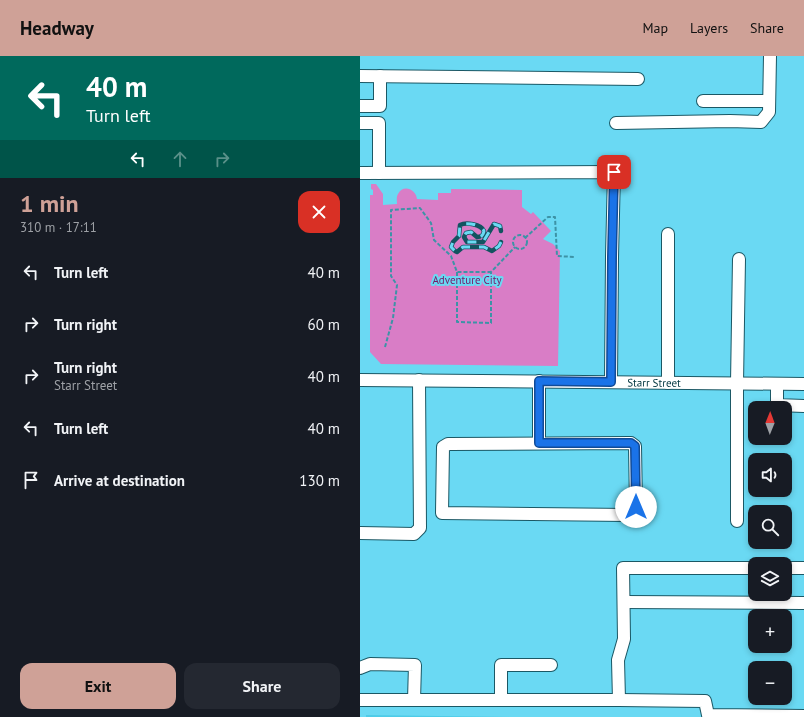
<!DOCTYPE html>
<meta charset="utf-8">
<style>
:root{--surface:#171b24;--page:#242831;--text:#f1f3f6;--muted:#9ea1a6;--accent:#cfa197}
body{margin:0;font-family:"PT Sans",sans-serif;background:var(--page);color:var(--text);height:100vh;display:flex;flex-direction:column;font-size:15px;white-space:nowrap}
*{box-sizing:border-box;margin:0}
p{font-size:13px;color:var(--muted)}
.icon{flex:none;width:22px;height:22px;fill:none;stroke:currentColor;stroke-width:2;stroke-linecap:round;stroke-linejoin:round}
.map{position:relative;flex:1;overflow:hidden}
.sheet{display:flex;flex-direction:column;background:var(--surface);width:360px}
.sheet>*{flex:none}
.guide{background:#00695c;color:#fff;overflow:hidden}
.needle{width:26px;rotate:1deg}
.controls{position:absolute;left:388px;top:345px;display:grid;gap:8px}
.controls a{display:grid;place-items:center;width:44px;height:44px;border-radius:8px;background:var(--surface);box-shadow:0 2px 6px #0003;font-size:20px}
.pin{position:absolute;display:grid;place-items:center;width:34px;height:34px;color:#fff;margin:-17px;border-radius:8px;box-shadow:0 2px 6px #0006}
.me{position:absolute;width:44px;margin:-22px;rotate:0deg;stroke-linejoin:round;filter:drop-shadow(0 0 3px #0008)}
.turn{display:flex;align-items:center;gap:14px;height:84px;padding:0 20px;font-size:18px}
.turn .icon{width:52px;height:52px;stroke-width:2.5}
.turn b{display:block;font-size:28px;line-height:34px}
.lanes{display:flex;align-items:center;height:38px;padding:0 20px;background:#0003;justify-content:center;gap:20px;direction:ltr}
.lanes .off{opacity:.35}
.round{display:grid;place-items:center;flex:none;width:42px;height:42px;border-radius:12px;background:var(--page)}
.headline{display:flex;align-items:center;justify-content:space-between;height:68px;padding:0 20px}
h1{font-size:24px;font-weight:600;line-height:30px;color:var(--accent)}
.action{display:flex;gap:8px;margin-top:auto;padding:8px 20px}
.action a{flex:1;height:46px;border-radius:12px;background:var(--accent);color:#111;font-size:16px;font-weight:600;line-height:46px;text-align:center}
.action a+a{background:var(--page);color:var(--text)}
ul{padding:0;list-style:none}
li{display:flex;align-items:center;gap:12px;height:52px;padding:0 20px}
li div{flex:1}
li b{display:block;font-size:15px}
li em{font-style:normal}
header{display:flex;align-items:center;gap:24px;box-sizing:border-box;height:56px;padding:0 20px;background:var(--accent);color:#111}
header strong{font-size:19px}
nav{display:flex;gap:22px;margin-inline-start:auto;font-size:14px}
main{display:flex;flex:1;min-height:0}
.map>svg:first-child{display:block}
.built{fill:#4ecbe7}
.green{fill:#d97dc6}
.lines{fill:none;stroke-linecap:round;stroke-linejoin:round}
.minor-casing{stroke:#1b5865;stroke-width:14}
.path{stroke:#3d93a6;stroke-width:2;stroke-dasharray:4 2;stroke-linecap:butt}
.minor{stroke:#fff;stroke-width:12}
.rail-casing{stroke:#135360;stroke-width:4.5}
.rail{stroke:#6ad9f3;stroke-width:3;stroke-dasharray:9;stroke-linecap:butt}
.route-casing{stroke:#114b97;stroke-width:10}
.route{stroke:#1a73e8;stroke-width:7}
.labels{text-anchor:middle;stroke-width:4;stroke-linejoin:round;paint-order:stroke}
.park-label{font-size:11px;fill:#741966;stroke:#6ad9f3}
.street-label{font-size:11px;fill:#00353f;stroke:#6ad9f3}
</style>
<header>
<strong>Headway</strong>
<nav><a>Map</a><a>Layers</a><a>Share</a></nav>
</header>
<main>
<section class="sheet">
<div class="guide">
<div class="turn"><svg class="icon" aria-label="left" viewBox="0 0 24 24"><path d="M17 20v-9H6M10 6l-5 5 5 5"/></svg><div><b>40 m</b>Turn left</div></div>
<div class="lanes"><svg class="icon" aria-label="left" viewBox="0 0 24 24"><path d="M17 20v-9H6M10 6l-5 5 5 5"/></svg><svg class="icon off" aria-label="ahead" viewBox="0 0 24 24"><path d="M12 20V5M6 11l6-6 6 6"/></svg><svg class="icon off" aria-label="right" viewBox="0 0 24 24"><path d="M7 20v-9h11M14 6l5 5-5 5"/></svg></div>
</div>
<div class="headline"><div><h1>1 min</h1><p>310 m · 17:11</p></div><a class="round" style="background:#d93025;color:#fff"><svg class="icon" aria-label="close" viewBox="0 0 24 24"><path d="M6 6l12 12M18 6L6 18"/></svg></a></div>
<ul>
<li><svg class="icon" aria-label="left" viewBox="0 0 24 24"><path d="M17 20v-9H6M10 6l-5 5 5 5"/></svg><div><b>Turn left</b></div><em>40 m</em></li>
<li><svg class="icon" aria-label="right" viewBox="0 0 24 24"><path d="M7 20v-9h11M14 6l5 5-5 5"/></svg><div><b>Turn right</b></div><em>60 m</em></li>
<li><svg class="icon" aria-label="right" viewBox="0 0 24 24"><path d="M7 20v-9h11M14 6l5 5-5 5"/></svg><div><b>Turn right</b><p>Starr Street</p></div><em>40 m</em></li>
<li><svg class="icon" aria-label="left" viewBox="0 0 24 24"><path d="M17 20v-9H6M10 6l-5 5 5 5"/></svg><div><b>Turn left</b></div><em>40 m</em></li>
<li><svg class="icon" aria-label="arrive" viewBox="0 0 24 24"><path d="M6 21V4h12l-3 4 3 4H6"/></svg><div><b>Arrive at destination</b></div><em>130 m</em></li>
</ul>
<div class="action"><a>Exit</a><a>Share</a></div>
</section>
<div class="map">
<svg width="444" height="661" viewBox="0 0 444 661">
<rect width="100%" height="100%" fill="#6ad9f3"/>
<polygon class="built" points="6,659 156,661 6,661"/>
<path class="green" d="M11 128H16L23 138V149L37 148C37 145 36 141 38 138 43 128 56 133 57 143L78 144V137H91V133L162 134V151L171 158 173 156 191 175 183 183 193 188 200 195 198 310 21 308 10 296V139H13V134L11 133Z"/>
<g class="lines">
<g class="minor-casing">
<g id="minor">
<polyline points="0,20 278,23"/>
<polyline points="343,45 409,45"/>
<polyline points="0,50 20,50 20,20"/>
<polyline points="0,67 19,67 19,117"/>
<polyline points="256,67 370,65 401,66 409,56 410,0"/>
<polyline points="0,117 254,116 252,201 251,326"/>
<polyline points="308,178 308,327"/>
<path id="s1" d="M0 324 444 328"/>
<polyline points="179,325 179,387"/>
<polyline points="417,328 417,349 444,350"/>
<polygon points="271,387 275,390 276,451 273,456 268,459 82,457 83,391 88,388"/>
<polyline points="377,465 377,327 379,203"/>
<polyline points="0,477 54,478 60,472 59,324"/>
<polyline points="425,512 444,512"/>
<polyline points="264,546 444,547"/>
<polyline points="0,612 10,608 55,609 54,644"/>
<polyline points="0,644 141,644 141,609 191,609"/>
<polyline points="141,644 259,644 258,604 264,583 263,512 395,512"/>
<polyline points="259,644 345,645 348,659 444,660"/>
</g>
</g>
<g class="path">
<circle cx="160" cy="186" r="7"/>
<polyline points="165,182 188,161 195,161 197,200 215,201"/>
<polyline points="97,216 97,266 131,267 131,216 155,191"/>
<polyline points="25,291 33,262 37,229 31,220 31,154 60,152 71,167 74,184 91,200 97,216 131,216"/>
</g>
<use href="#minor" class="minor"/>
<g class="rail-casing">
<path id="rail" d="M141 186 139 190 132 195 124 191H103L97 196 95 195 91 191 93 186 99 180 100 169C106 166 121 168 124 175 123 180 121 181 117 181L111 176 106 177 104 181 107 186H123L134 168 140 170 141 175"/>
</g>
<use href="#rail" class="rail"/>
</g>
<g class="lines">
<g class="route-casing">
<polyline id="route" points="254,116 252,201 251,326 179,325 179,387 271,387 275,390 276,451"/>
</g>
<use href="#route" class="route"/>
</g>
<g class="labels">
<g class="park-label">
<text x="107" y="228">Adventure City</text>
</g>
<g class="street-label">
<text dy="4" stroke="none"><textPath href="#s1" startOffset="294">Starr Street</textPath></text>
</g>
</g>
</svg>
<div class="controls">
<a><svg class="needle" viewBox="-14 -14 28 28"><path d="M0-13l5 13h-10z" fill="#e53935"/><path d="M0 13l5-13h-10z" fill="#9ea1a6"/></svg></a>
<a><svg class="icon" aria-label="sound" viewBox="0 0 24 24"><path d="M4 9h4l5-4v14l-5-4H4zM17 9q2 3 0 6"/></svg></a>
<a><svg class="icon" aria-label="search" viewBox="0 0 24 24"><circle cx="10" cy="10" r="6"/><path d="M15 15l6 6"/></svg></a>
<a><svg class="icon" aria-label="layers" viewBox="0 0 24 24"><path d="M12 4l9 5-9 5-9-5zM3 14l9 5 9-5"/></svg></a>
<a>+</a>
<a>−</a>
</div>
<div class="pin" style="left:254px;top:116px;background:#d93025"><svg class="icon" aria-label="arrive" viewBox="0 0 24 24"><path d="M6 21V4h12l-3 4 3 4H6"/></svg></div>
<svg class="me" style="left:276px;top:451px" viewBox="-20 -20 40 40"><circle r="19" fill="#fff"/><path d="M0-13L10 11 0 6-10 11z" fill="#1a73e8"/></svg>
</div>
</main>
